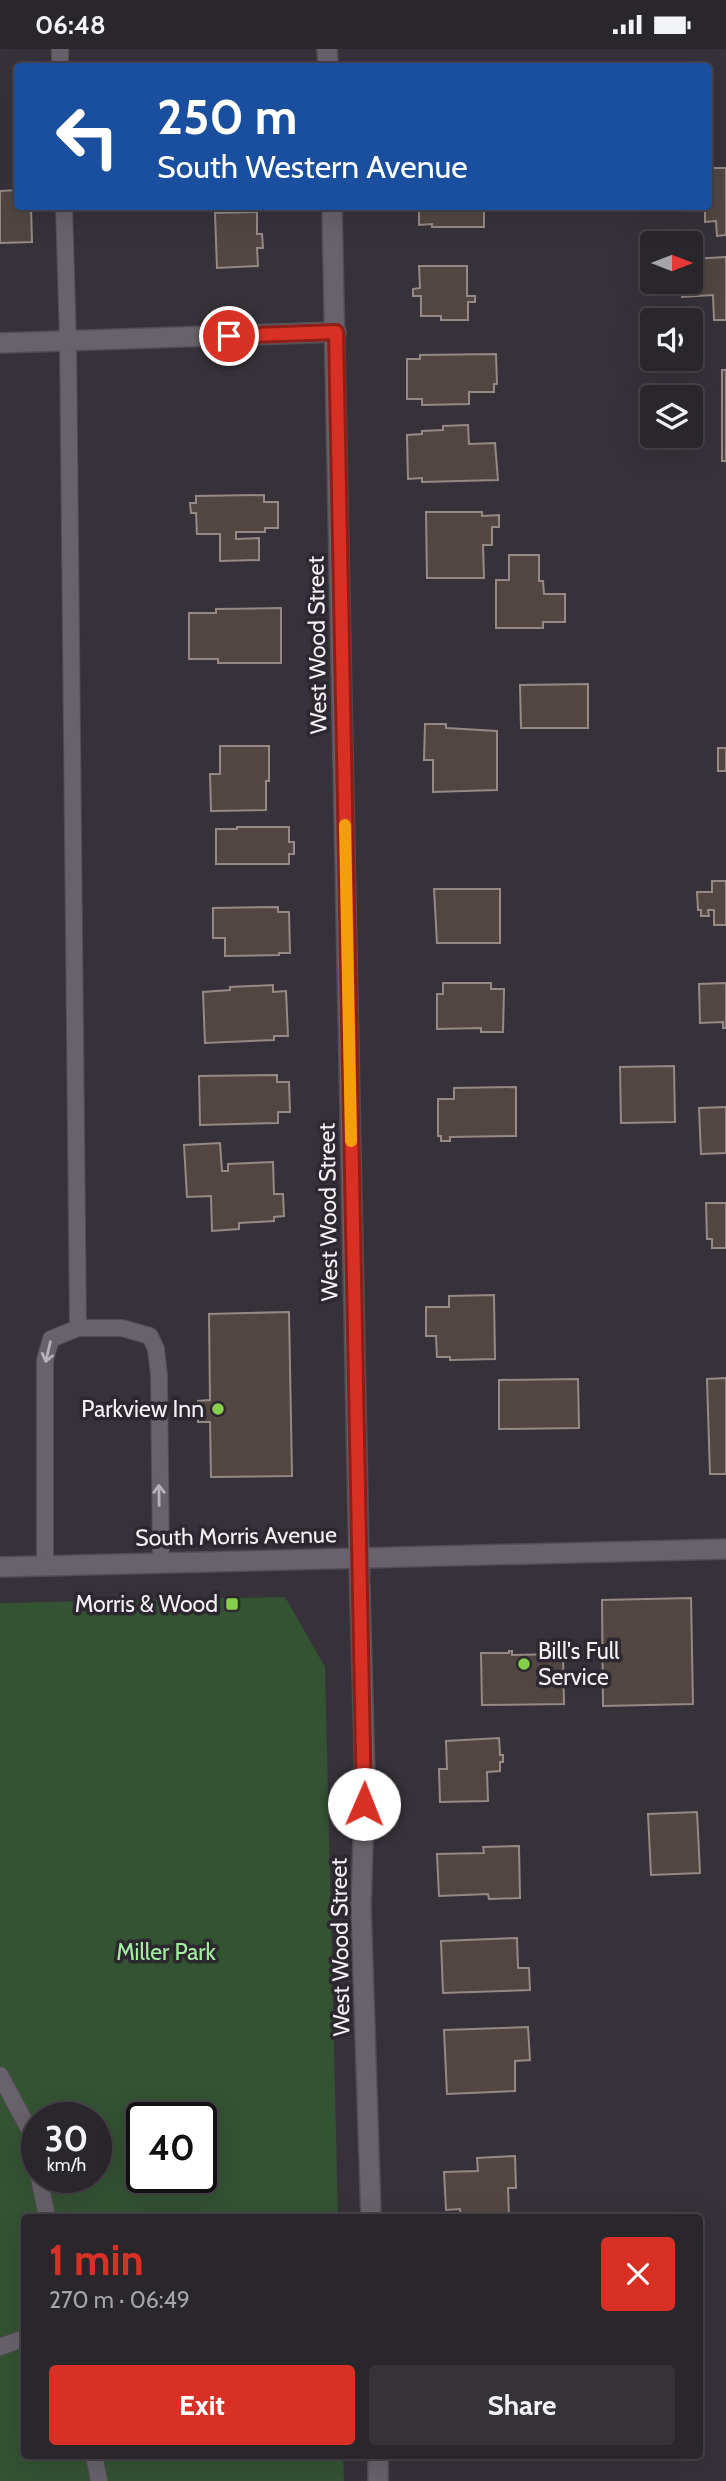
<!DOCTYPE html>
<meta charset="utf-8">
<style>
:root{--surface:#29262c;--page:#353238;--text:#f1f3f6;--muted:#a5a5a9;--line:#454348;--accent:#d93025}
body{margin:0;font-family:Cabin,sans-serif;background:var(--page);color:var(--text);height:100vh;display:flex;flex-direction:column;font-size:26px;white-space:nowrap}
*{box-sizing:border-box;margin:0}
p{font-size:23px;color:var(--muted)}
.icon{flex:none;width:38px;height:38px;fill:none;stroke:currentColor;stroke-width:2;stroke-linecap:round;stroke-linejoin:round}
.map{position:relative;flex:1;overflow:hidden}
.details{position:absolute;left:21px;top:2165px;width:682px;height:245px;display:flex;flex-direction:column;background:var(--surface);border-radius:7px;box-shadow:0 7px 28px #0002,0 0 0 2px var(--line)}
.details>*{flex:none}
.banner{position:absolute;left:14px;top:14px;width:698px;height:147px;border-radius:7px;box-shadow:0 7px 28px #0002,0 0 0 2px var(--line);background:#1a4fa0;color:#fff;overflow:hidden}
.needle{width:46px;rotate:90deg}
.buttons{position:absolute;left:640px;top:182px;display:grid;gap:14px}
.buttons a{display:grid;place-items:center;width:63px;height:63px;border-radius:7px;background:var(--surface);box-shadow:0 7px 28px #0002,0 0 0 2px var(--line);font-size:35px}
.speed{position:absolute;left:21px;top:2053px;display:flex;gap:14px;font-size:35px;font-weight:700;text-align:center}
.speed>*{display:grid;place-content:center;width:91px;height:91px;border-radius:50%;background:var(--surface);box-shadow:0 7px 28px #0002,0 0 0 2px var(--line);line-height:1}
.speed small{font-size:18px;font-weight:400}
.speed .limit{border:4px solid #111;border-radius:10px;background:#fff;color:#111}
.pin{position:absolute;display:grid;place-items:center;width:60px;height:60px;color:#fff;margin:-30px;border:4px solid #fff;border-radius:50%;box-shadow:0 2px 7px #0007}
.me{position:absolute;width:77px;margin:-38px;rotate:1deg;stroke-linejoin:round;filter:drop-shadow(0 0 5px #0008)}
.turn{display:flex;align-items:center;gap:24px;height:147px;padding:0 28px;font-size:32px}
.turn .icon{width:91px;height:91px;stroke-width:2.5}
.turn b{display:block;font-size:49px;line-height:60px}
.round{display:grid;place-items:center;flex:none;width:74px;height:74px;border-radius:7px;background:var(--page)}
.head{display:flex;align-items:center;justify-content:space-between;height:119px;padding:0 28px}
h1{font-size:42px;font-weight:700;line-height:52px;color:var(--accent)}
.action{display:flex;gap:14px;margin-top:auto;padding:14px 28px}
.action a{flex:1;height:80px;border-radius:7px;background:var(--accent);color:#fff;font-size:28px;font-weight:700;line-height:80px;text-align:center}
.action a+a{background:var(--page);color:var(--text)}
.status{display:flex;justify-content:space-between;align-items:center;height:49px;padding:0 35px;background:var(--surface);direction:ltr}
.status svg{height:19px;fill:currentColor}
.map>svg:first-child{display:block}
.green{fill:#345333;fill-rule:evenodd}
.building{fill:#514642;stroke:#968985;stroke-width:2}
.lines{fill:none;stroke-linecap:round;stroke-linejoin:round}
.service-casing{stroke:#524e54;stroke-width:18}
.minor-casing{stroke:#524e54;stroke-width:22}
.tertiary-casing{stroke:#524e54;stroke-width:22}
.secondary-casing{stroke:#524e54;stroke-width:22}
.service{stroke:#68626b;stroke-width:16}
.minor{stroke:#68626b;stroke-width:19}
.tertiary{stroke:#68626b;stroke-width:19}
.secondary{stroke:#68626b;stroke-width:19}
.oneway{stroke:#b6b1b8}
.route-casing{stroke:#8d1f18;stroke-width:18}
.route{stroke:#d93025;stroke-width:12}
.slow{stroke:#f59e0b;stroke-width:12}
.poi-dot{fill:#84d04d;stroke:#2d2830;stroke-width:2.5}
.labels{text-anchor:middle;stroke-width:7;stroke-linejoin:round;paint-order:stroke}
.street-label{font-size:23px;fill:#f5f1f7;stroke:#2d2830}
.poi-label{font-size:23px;fill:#f5f1f7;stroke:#2d2830;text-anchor:end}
.park-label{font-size:23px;fill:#a3efa0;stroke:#2d2830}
</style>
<div class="status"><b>06:48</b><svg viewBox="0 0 49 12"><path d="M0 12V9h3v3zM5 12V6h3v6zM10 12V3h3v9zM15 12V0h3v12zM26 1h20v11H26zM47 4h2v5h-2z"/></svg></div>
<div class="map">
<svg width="726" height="2432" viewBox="0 0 726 2432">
<rect width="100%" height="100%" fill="#37323a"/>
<path class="green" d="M285 1548 325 1618 338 2168H24V2406H343L344 2432H0V1554ZM37 2068H96V2128H37ZM142 2068H201V2128H142Z"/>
<g class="building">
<polygon points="709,119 726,119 726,186 717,187 716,172 705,173 705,158 709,158"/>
<polygon points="18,141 18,158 31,158 32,193 0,194 0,142"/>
<polygon points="419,158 484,158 484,178 432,178 432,175 419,176"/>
<polygon points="257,163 257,185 262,185 263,199 257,199 258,217 217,219 215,164"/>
<polygon points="726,208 726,271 714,271 713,246 682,248 682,233 691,233 691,210"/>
<polygon points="419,217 467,217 467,247 475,247 475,253 468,253 468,271 441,271 441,267 421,267 421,247 413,247 413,240 420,239"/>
<polygon points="496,305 497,335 494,335 494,343 469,343 469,355 422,356 422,350 407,350 407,310 420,310 420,306"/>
<rect x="722" y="321" width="4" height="91"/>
<polygon points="468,376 469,395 495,394 498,431 422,433 422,429 408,430 407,386 422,385 422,382 443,381 443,377"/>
<polygon points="264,446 264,453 278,453 278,479 265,479 265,483 236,483 236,490 259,489 259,511 220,512 220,485 197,485 196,464 191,464 190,454 196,454 196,447"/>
<polygon points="426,463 482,463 482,467 499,466 499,478 492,478 492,496 483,496 484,529 427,529"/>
<polygon points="509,506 539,506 539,532 543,532 544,545 565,545 565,573 543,573 543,579 496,579 496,531 509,531"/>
<polygon points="281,559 281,614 218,614 218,610 189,610 189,564 216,564 216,560"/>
<polygon points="588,635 588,679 521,679 520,636"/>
<polygon points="425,675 446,675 446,679 497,682 497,741 433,743 433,711 424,711"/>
<polygon points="220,697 269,697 269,732 266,732 266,761 211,762 210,725 220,725"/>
<rect x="718" y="699" width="8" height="23"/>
<polygon points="237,778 289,778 289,793 294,793 294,805 289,805 289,815 216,815 216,780 237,780"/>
<polygon points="712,832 726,832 726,876 714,876 714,861 708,861 709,867 701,867 701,861 698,861 697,843 712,843"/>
<polygon points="434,840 500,840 500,894 437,894"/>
<polygon points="278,858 278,863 289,863 290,904 279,904 279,906 225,907 225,889 213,889 213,859"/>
<polygon points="443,934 491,934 491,940 504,940 503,983 481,983 481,979 437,980 437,945 443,945"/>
<polygon points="726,934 726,979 723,979 723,973 700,974 699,935"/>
<polygon points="273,936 273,943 286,942 288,987 274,987 274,991 205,994 203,943 230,941 230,938"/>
<polygon points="674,1017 675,1073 621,1074 620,1018"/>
<polygon points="277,1026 277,1033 289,1033 290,1063 278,1063 278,1074 200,1076 199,1027"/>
<polygon points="516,1038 516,1087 450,1088 450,1092 441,1092 441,1087 438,1087 438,1050 454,1050 454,1039"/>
<polygon points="726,1058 726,1104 701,1105 699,1059"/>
<polygon points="220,1094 222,1122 228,1122 228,1115 273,1113 274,1145 283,1145 284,1167 274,1168 274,1172 239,1174 239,1180 212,1182 211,1147 187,1148 184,1096"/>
<polygon points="706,1154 726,1154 726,1199 712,1199 712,1190 707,1190"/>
<polygon points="494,1246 495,1310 450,1311 450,1308 437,1308 436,1287 426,1287 426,1258 449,1258 449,1247"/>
<polygon points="289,1263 292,1427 211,1428 210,1373 198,1373 198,1352 210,1351 209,1265"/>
<polygon points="726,1329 726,1425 710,1425 707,1330"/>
<polygon points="578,1330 579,1379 499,1380 499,1331"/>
<polygon points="691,1549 693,1655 603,1657 602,1551"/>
<polygon points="509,1602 512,1602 512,1606 563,1605 564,1655 482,1656 481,1604 509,1604"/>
<polygon points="499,1689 500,1706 503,1706 503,1713 500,1713 500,1722 487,1723 488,1752 440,1753 439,1720 447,1720 446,1692"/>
<polygon points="697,1763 700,1824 651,1826 648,1765"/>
<polygon points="519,1797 520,1849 489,1850 488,1845 439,1847 437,1805 484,1804 483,1798"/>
<polygon points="517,1889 518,1919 529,1919 530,1941 443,1944 441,1892"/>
<polygon points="528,1978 530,2011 515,2012 515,2042 447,2045 444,1981"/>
<polygon points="515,2107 516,2139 508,2139 509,2168 461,2168 460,2160 446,2161 444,2123 478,2122 477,2109"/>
</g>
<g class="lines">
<g class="service-casing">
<g id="service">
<polyline points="60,0 60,18"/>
<polyline points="64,158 68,292 78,1279"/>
<polyline points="45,1517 45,1311 51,1290 78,1279 122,1279 150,1287 156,1300 159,1326 161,1514"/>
<polyline points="0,2026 31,2084 37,2115"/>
<polyline points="39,2128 47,2168"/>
<polyline points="0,2298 24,2289"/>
<polyline points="94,2406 99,2432"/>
</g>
</g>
<g class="minor-casing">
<g id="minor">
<polyline points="327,0 328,18"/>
<polyline points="332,158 359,1509"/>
<polyline points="0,294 336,283"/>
</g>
</g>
<g class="tertiary-casing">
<g id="tertiary">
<polyline points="359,1509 365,1730 361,1858 371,2168"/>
<polyline points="378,2406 378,2432"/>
</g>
</g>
<g class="secondary-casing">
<polyline id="secondary" points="0,1518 726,1500"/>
</g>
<use href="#service" class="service"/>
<use href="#minor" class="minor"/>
<use href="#tertiary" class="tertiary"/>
<use href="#secondary" class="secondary"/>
</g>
<defs><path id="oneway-shaft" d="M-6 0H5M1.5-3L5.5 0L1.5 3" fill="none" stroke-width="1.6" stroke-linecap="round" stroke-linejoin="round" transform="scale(1.75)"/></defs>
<g class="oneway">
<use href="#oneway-shaft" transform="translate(48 1303) rotate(103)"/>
<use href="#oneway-shaft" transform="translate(159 1446) rotate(-91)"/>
</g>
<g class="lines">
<g class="route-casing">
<polyline id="route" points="229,287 336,283 364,1755"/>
</g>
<use href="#route" class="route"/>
<polyline class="slow" points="345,776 351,1092"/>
</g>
<g class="poi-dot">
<circle cx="218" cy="1360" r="7"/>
<rect x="225" y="1548" width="14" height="14" rx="3.5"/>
<circle cx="524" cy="1615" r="7"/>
</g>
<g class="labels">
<g class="street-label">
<text transform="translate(317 596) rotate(-91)" y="8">West Wood Street</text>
<text transform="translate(328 1163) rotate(-91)" y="8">West Wood Street</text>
<text transform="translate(236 1487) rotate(-1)" y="8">South Morris Avenue</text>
<text transform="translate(340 1898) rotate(-91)" y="8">West Wood Street</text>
</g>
<g class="poi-label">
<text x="204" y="1368">Parkview Inn</text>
<text x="218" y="1563">Morris &amp; Wood</text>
<text x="538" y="1610" text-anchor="start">Bill's Full<tspan x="538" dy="26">Service</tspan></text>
</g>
<g class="park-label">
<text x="166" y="1911">Miller Park</text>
</g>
</g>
</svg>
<div class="buttons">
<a><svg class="needle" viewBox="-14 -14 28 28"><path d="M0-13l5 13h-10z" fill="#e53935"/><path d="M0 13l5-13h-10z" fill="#a5a5a9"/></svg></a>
<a><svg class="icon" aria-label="sound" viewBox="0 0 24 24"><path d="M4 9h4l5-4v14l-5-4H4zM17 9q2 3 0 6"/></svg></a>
<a><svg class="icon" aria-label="layers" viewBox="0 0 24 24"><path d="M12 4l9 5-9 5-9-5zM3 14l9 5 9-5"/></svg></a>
</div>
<div class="speed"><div>30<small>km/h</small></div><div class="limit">40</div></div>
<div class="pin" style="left:229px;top:287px;background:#d93025"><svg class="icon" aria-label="arrive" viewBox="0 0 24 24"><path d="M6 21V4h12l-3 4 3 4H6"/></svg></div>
<svg class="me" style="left:364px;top:1755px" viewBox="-20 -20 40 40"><circle r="19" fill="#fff"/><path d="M0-13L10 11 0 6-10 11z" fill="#d93025"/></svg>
<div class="banner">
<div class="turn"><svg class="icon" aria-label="left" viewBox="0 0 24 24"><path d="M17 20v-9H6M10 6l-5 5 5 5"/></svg><div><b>250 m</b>South Western Avenue</div></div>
</div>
<section class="details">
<div class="head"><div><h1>1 min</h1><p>270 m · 06:49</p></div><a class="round" style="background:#d93025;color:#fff"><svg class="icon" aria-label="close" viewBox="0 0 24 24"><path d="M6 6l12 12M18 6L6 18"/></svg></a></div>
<div class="action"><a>Exit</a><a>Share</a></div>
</section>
</div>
